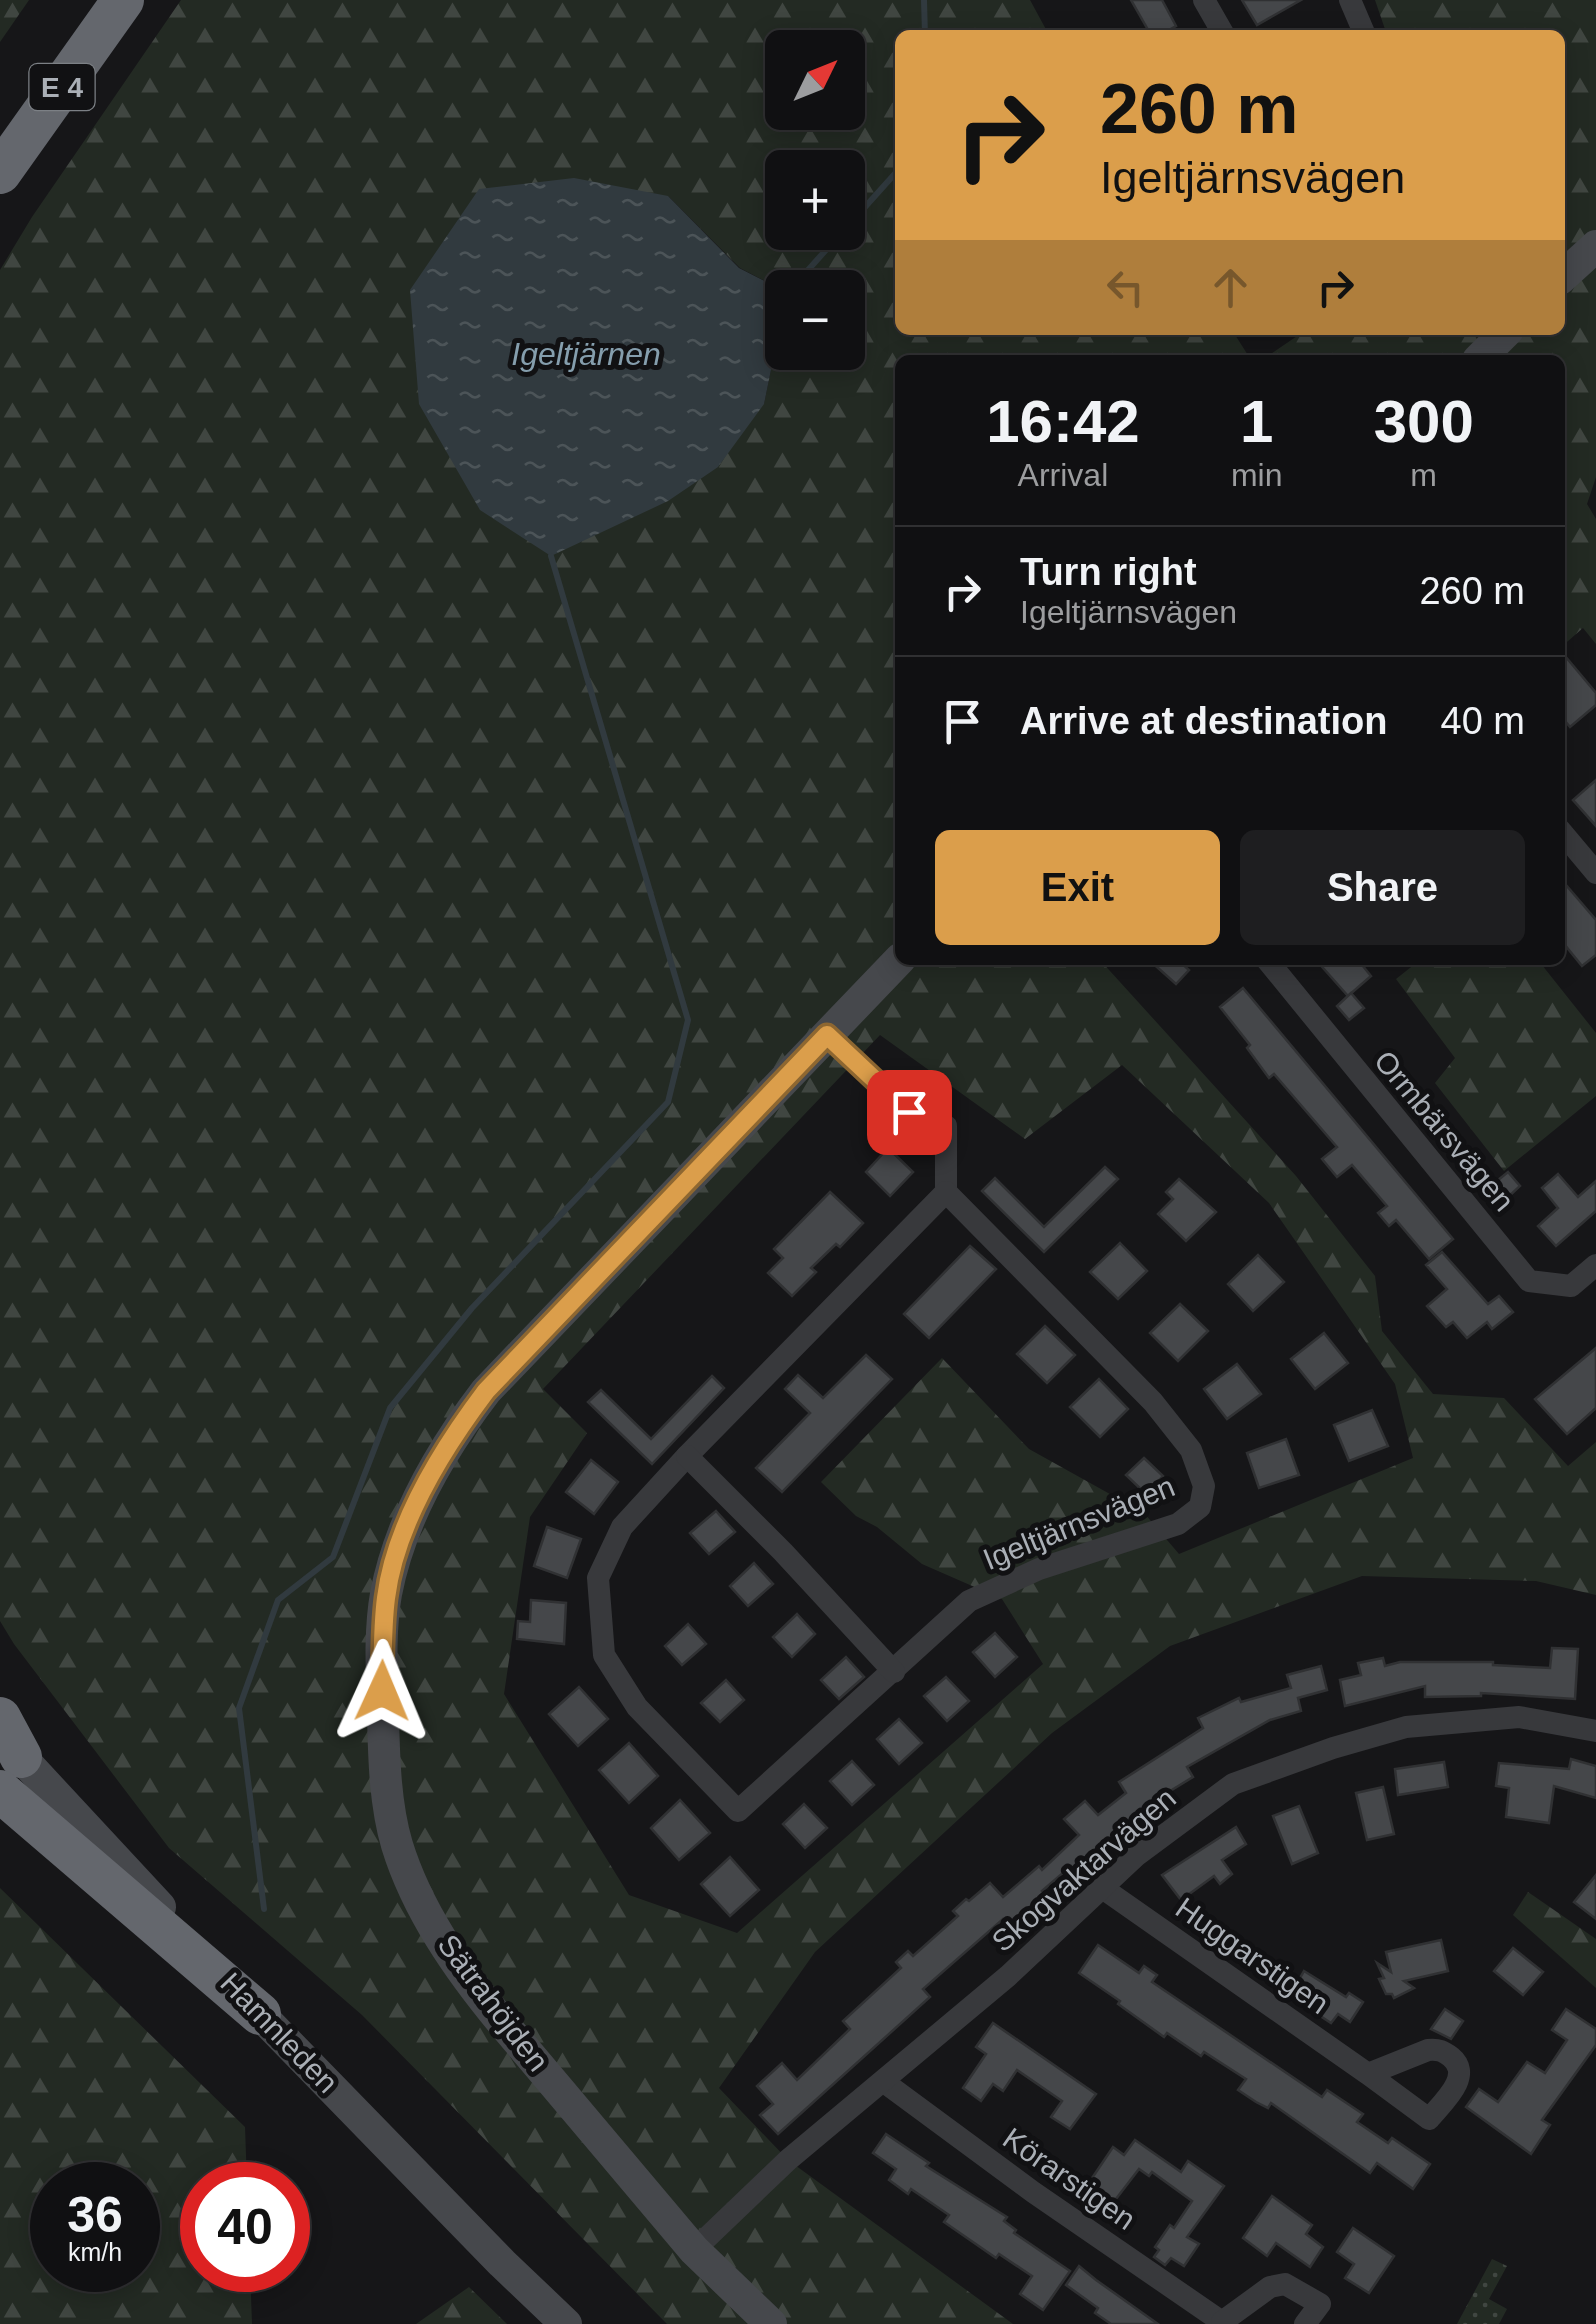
<!DOCTYPE html>
<meta charset="utf-8">
<style>
:root{--surface:#101012;--page:#1e1e20;--text:#f1f3f6;--muted:#9c9d9f;--line:#303032;--accent:#db9e4b}
body{margin:0;font-family:Helvetica,sans-serif;background:var(--page);color:var(--text);height:100vh;display:flex;flex-direction:column;font-size:38px;white-space:nowrap}
*{box-sizing:border-box;margin:0}
p{font-size:32px;color:var(--muted)}
.icon{flex:none;width:55px;height:55px;fill:none;stroke:currentColor;stroke-width:2;stroke-linecap:round;stroke-linejoin:round}
.map{position:relative;flex:1;overflow:hidden}
.side{position:absolute;left:895px;top:355px;width:670px;height:610px;display:flex;flex-direction:column;background:var(--surface);border-radius:15px;box-shadow:0 5px 25px #0003,0 0 0 2px var(--line)}
.side>*{flex:none}
.guide{position:absolute;left:895px;top:30px;width:670px;height:305px;border-radius:15px;box-shadow:0 5px 25px #0003,0 0 0 2px var(--line);background:#db9e4b;color:#111;overflow:hidden}
.needle{width:65px;rotate:47deg}
.tools{position:absolute;left:765px;top:30px;display:grid;gap:20px}
.tools a{display:grid;place-items:center;width:100px;height:100px;border-radius:15px;background:var(--surface);box-shadow:0 5px 25px #0003,0 0 0 2px var(--line);font-size:50px}
.speed{position:absolute;left:30px;top:2162px;display:flex;gap:20px;font-size:50px;font-weight:700;text-align:center}
.speed>*{display:grid;place-content:center;width:130px;height:130px;border-radius:50%;background:var(--surface);box-shadow:0 5px 25px #0003,0 0 0 2px var(--line);line-height:1}
.speed small{font-size:25px;font-weight:400}
.speed .limit{border:15px solid #d22;background:#fff;color:#111}
.pin{position:absolute;display:grid;place-items:center;width:85px;height:85px;color:#fff;margin:-42px;border-radius:20px;box-shadow:0 5px 15px #0006}
.me{position:absolute;width:110px;margin:-55px;rotate:1deg;stroke-linejoin:round;filter:drop-shadow(0 0 8px #0008)}
.turn{display:flex;align-items:center;gap:35px;height:210px;padding:0 40px;font-size:45px}
.turn .icon{width:130px;height:130px;stroke-width:2.5}
.turn b{display:block;font-size:70px;line-height:85px}
.lanes{display:flex;align-items:center;height:95px;padding:0 40px;background:#0003;justify-content:center;gap:50px;direction:ltr}
.lanes .off{opacity:.35}
.eta{display:flex;justify-content:space-evenly;align-items:center;height:170px;text-align:center}
.eta b{font-size:60px;font-weight:700;line-height:70px}
.action{display:flex;gap:20px;margin-top:auto;padding:20px 40px}
.action a{flex:1;height:115px;border-radius:15px;background:var(--accent);color:#111;font-size:40px;font-weight:700;line-height:115px;text-align:center}
.action a+a{background:var(--page);color:var(--text)}
ul{padding:0;list-style:none}
li{display:flex;align-items:center;gap:30px;height:130px;padding:0 40px;border-top:2px solid var(--line)}
li div{flex:1}
li b{display:block;font-size:38px}
li em{font-style:normal}
.map>svg:first-child{display:block}
.forest{fill:url(#forest-firs);fill-rule:evenodd}
.park{fill:url(#park-dots)}
.water{fill:url(#water-ripples)}
.lines{fill:none;stroke-linecap:round;stroke-linejoin:round}
.stream{stroke:#313a3f;stroke-width:6}
.building{fill:#45474a;stroke:#303133;stroke-width:2.5}
.street{stroke:#38393c;stroke-width:22}
.secondary{stroke:#46484c;stroke-width:32}
.highway{stroke:#64676d;stroke-width:42}
.route-casing{stroke:#8e6731;stroke-width:25}
.route{stroke:#db9e4b;stroke-width:18}
.labels{text-anchor:middle;stroke-width:10;stroke-linejoin:round;paint-order:stroke}
.shield{fill:#111113;stroke:#7c8085;stroke-width:2.5}
.shield-label{font-size:28px;font-weight:bold;fill:#aaafb6}
.street-label{font-size:30px;fill:#aaafb6;stroke:#111113}
.water-label{font-size:32px;font-style:italic;fill:#859ead;stroke:#111113}
</style>
<div class="map">
<svg width="1596" height="2324" viewBox="0 0 1596 2324">
<defs>
<pattern id="forest-firs" width="22" height="20" patternUnits="userSpaceOnUse" patternTransform="scale(2.5)"><rect width="22" height="20" fill="#232a23"/><path d="M5 1l3.5 6h-7zM16 11l3.5 6h-7z" fill="#404641"/></pattern>
<pattern id="park-dots" width="8" height="8" patternUnits="userSpaceOnUse" patternTransform="scale(2.5)"><rect width="8" height="8" fill="#232a23"/><path d="M2 2h.1M6 6h.1" fill="none" stroke="#404641" stroke-width="1.8" stroke-linecap="round"/></pattern>
<pattern id="water-ripples" width="26" height="14" patternUnits="userSpaceOnUse" patternTransform="scale(2.5)"><rect width="26" height="14" fill="#313a3f"/><path d="M2 4q2-2 4 0t4 0M15 11q2-2 4 0t4 0" fill="none" stroke="#4c5458"/></pattern>
</defs>
<rect width="100%" height="100%" fill="#161618"/>
<g class="forest">
<polygon points="0,0 29,0 0,42"/>
<path d="M181 0H1030L1049 35H900V330H1232L1251 360H900V960H1100L1296 1176 1375 1276 1382 1331 1433 1394 1504 1398 1568 1466 1596 1442V1595L1536 1581 1362 1576 1170 1646 1052 1733 815 1952 719 2088 788 2160 1013 2324H667L362 2015 169 1848 14 1644 0 1621V270L32 217ZM782 48H848V112H782ZM782 168H848V232H782ZM668 196 740 268 782 290V288H848V352H782V316L764 404ZM880 1035 1025 1139 1122 1065 1269 1203 1395 1384 1413 1458 1179 1554 1144 1513 1029 1449 942 1358 821 1482 856 1516 877 1527 922 1564 1002 1599 1043 1664 737 1933 629 1895 504 1694 530 1517 587 1433 543 1389Z"/>
<polygon points="1375,0 1596,0 1596,477 1587,504 1596,519 1596,644 1583,628 1560,648 1560,360 1262,360 1306,330 1560,330 1560,35 1387,35"/>
<polygon points="1420,960 1538,960 1596,1033 1596,1096 1504,1171 1435,1083 1455,1058 1396,979"/>
<path d="M0 1888 245 2127 247 2185H202V2270H250L252 2324H0ZM138 2185V2270H52V2185Z"/>
<polygon points="1528,1892 1596,1939 1596,1988 1513,1915"/>
<polygon points="469,2287 507,2324 416,2324"/>
</g>
<polygon class="park" points="1492,2259 1507,2266 1489,2299 1507,2309 1499,2324 1457,2324"/>
<polygon class="water" points="574,178 668,196 739,268 782,290 782,316 764,404 718,467 668,501 551,556 480,510 419,404 410,290 479,189"/>
<g class="lines">
<g class="stream">
<polyline points="924,0 925,35"/>
<polyline points="848,226 900,168"/>
<polyline points="792,288 842,232"/>
<polyline points="264,1909 239,1708 278,1600 333,1557 390,1408 472,1308 668,1102 688,1020 551,556"/>
</g>
</g>
<g class="building">
<polygon points="1131,0 1162,0 1176,26 1160,35 1151,35"/>
<polygon points="1242,0 1301,0 1257,25"/>
<polygon points="1560,650 1596,693 1596,705 1570,727 1560,715"/>
<polygon points="1596,780 1596,826 1573,800"/>
<polygon points="1560,878 1596,920 1596,955 1582,966 1560,939"/>
<polygon points="1149,960 1178,960 1189,970 1176,984"/>
<polygon points="1316,960 1358,960 1371,976 1348,996"/>
<polygon points="1243,988 1453,1239 1429,1259 1396,1220 1389,1226 1378,1213 1387,1206 1352,1165 1337,1177 1322,1159 1337,1147 1274,1074 1269,1078 1247,1048 1250,1045 1220,1007"/>
<polygon points="1351,993 1364,1008 1349,1020 1337,1006"/>
<polygon points="888,1148 913,1172 890,1196 866,1172"/>
<polygon points="1105,1167 1118,1179 1044,1252 982,1191 995,1178 1044,1227"/>
<polygon points="1508,1172 1520,1186 1505,1200 1492,1185"/>
<polygon points="1558,1174 1578,1197 1596,1181 1596,1211 1556,1246 1538,1226 1558,1208 1542,1188"/>
<polygon points="1179,1179 1216,1212 1186,1241 1158,1214 1173,1199 1166,1192"/>
<polygon points="830,1192 863,1223 840,1247 836,1244 811,1268 816,1272 792,1296 768,1273 783,1258 774,1249"/>
<polygon points="1120,1243 1147,1271 1118,1299 1090,1272"/>
<polygon points="970,1246 996,1269 929,1338 904,1314"/>
<polygon points="1442,1252 1488,1304 1499,1296 1513,1312 1492,1329 1487,1322 1467,1338 1453,1322 1446,1327 1427,1306 1447,1289 1426,1265"/>
<polygon points="1258,1255 1284,1282 1253,1311 1228,1284"/>
<polygon points="1180,1304 1208,1331 1178,1361 1150,1333"/>
<polygon points="1045,1326 1075,1355 1047,1383 1017,1354"/>
<polygon points="1324,1333 1348,1363 1315,1389 1291,1359"/>
<polygon points="1596,1348 1596,1408 1567,1434 1535,1399"/>
<polygon points="866,1355 892,1379 782,1492 756,1468 810,1413 785,1389 798,1375 823,1398"/>
<polygon points="1237,1364 1261,1394 1227,1419 1204,1389"/>
<polygon points="712,1376 724,1388 652,1464 588,1402 601,1390 651,1439"/>
<polygon points="1099,1379 1128,1409 1100,1437 1070,1407"/>
<polygon points="1372,1410 1388,1446 1349,1461 1334,1425"/>
<polygon points="1286,1439 1299,1475 1259,1488 1247,1453"/>
<polygon points="1144,1458 1163,1476 1146,1494 1126,1475"/>
<polygon points="591,1460 618,1482 594,1514 566,1492"/>
<polygon points="716,1511 735,1532 709,1554 690,1533"/>
<polygon points="547,1527 581,1539 567,1578 534,1566"/>
<polygon points="754,1563 773,1584 748,1606 730,1586"/>
<polygon points="531,1600 566,1603 564,1644 517,1639 518,1621 530,1622"/>
<polygon points="797,1614 815,1634 792,1657 773,1637"/>
<polygon points="688,1624 706,1644 682,1665 665,1646"/>
<polygon points="995,1633 1017,1657 995,1677 973,1652"/>
<polygon points="1552,1648 1578,1649 1575,1699 1481,1693 1481,1696 1425,1697 1425,1686 1345,1706 1340,1680 1361,1675 1358,1663 1383,1658 1385,1666 1400,1662 1493,1662 1493,1665 1550,1668"/>
<polygon points="846,1657 864,1677 839,1699 821,1680"/>
<polygon points="1321,1666 1327,1690 1298,1698 1301,1711 1270,1720 1187,1767 1193,1777 1162,1796 1165,1800 1123,1829 1076,1872 1071,1866 1042,1891 1045,1895 1009,1927 1003,1919 923,1989 930,1997 778,2134 760,2115 773,2104 757,2086 782,2063 797,2080 850,2029 843,2021 901,1968 896,1962 908,1951 913,1956 958,1916 953,1911 966,1899 969,1901 990,1883 1003,1897 1039,1866 1042,1870 1079,1835 1064,1819 1085,1801 1098,1815 1126,1793 1119,1782 1203,1728 1198,1718 1239,1698 1241,1702 1291,1688 1287,1675"/>
<polygon points="946,1677 969,1701 947,1721 924,1696"/>
<polygon points="726,1680 744,1700 720,1722 701,1703"/>
<polygon points="579,1687 608,1719 578,1746 549,1714"/>
<polygon points="899,1719 922,1743 899,1764 877,1739"/>
<polygon points="629,1743 658,1776 629,1803 599,1770"/>
<polygon points="1571,1759 1596,1766 1596,1798 1554,1786 1549,1823 1506,1817 1509,1788 1496,1786 1499,1763 1569,1769"/>
<polygon points="852,1761 874,1785 852,1805 830,1781"/>
<polygon points="1444,1762 1448,1787 1398,1795 1395,1769"/>
<polygon points="1383,1787 1394,1834 1367,1840 1356,1793"/>
<polygon points="680,1800 710,1833 679,1860 651,1828"/>
<polygon points="804,1804 827,1828 805,1848 783,1824"/>
<polygon points="1299,1806 1318,1853 1292,1864 1273,1816"/>
<polygon points="1236,1827 1246,1844 1222,1860 1232,1874 1220,1884 1214,1876 1181,1900 1162,1875"/>
<polygon points="730,1857 759,1890 730,1916 701,1884"/>
<polygon points="1596,1875 1596,1919 1574,1902"/>
<polygon points="1441,1940 1448,1971 1404,1981 1414,1988 1394,1998 1392,1994 1386,1994 1379,1979 1384,1978 1377,1963 1391,1972 1386,1952"/>
<polygon points="1098,1945 1139,1973 1144,1966 1157,1975 1152,1982 1322,2097 1327,2090 1363,2114 1357,2122 1388,2143 1392,2138 1430,2164 1413,2189 1377,2163 1370,2173 1271,2103 1268,2108 1256,2102 1238,2090 1246,2079 1204,2052 1201,2056 1167,2033 1164,2037 1118,2004 1120,2001 1079,1973"/>
<polygon points="1513,1948 1543,1972 1523,1995 1494,1971"/>
<polygon points="1304,1971 1346,1997 1349,1993 1363,2002 1350,2022 1338,2014 1331,2023 1296,2000 1302,1992 1295,1987"/>
<polygon points="1445,2009 1463,2021 1451,2039 1431,2029"/>
<polygon points="1566,2009 1596,2029 1596,2045 1542,2120 1550,2125 1531,2154 1466,2107 1479,2089 1498,2102 1527,2062 1545,2073 1567,2040 1552,2030"/>
<polygon points="993,2023 1096,2094 1070,2129 1051,2117 1062,2101 1017,2070 1003,2091 993,2084 981,2101 963,2088 986,2054 976,2047"/>
<polygon points="886,2134 929,2163 926,2166 1007,2217 1004,2221 1016,2230 1014,2233 1070,2271 1043,2310 1020,2294 1032,2276 999,2254 996,2258 944,2222 949,2215 911,2189 908,2194 889,2180 896,2169 873,2153"/>
<polygon points="1135,2140 1181,2172 1188,2161 1224,2186 1187,2237 1199,2244 1184,2266 1171,2258 1165,2265 1154,2257 1159,2250 1155,2247 1170,2225 1174,2228 1192,2201 1152,2172 1149,2176 1139,2169 1109,2208 1084,2190 1113,2147 1124,2155"/>
<polygon points="1272,2196 1312,2225 1306,2234 1323,2247 1310,2267 1276,2243 1267,2256 1243,2238"/>
<polygon points="1353,2228 1394,2256 1369,2293 1345,2278 1354,2264 1337,2252"/>
<polygon points="1079,2266 1096,2280 1158,2324 1111,2324 1095,2313 1098,2308 1066,2285"/>
</g>
<g class="lines">
<g class="street">
<polyline points="1204,0 1224,35"/>
<polyline points="1350,0 1365,35"/>
<polyline points="1560,830 1596,873"/>
<polyline points="1267,960 1529,1281 1571,1286 1596,1265"/>
<polyline points="827,1035 909,1112 946,1126 946,1192"/>
<polygon points="946,1192 1153,1402 1191,1450 1204,1486 1200,1507 1178,1524 1039,1569 969,1601 738,1811 637,1707 604,1655 598,1578 622,1527 687,1456"/>
<polyline points="687,1456 783,1552 894,1672"/>
<path d="M1101 1887 1368 2074 1428 2050C1439 2049 1443 2051 1451 2057 1474 2076 1442 2103 1429 2119L1368 2074"/>
<polyline points="884,2082 1033,2192 1225,2324"/>
<polyline points="694,2250 788,2160 1008,1976 1136,1856 1233,1784 1333,1748 1406,1727 1519,1717 1596,1731"/>
<polyline points="1222,2322 1270,2287 1285,2284 1320,2304 1305,2324"/>
</g>
<g class="secondary">
<polyline points="1560,279 1596,246"/>
<polyline points="1478,360 1508,330"/>
<polyline points="6,1741 160,1907"/>
<polyline points="244,1998 502,2263 566,2324"/>
<path d="M771 2324 694 2250 501 2021C458 1969 417 1910 397 1845 385 1804 384 1759 383 1716 382 1677 379 1633 386 1594 400 1520 441 1450 486 1391L900 959"/>
</g>
<g class="highway">
<polyline points="0,173 123,0"/>
<polyline points="0,1718 21,1757"/>
<polyline points="0,1791 260,2014"/>
</g>
</g>
<g class="lines">
<g class="route-casing">
<path id="route" d="M382 1691C383 1661 382 1629 386 1598 395 1525 443 1448 486 1391L827 1035 909 1112"/>
</g>
<use href="#route" class="route"/>
</g>
<g class="labels">
<rect class="shield" x="29.5" y="64" width="65" height="46" rx="8"/>
<g class="shield-label">
<text x="62" y="97">E 4</text>
</g>
<g class="street-label">
<text transform="translate(1444 1131) rotate(50)" y="10">Ormbärsvägen</text>
<text transform="translate(1079 1523) rotate(-22)" y="10">Igeltjärnsvägen</text>
<text transform="translate(1084 1870) rotate(-41)" y="10">Skogvaktarvägen</text>
<text transform="translate(1252 1956) rotate(35)" y="10">Huggarstigen</text>
<text transform="translate(493 2003) rotate(53)" y="10">Sätrahöjden</text>
<text transform="translate(279 2033) rotate(46)" y="10">Hamnleden</text>
<text transform="translate(1069 2179) rotate(35)" y="10">Körarstigen</text>
</g>
<g class="water-label">
<text x="586" y="365">Igeltjärnen</text>
</g>
</g>
</svg>
<div class="tools">
<a><svg class="needle" viewBox="-14 -14 28 28"><path d="M0-13l5 13h-10z" fill="#e53935"/><path d="M0 13l5-13h-10z" fill="#9c9d9f"/></svg></a>
<a>+</a>
<a>−</a>
</div>
<div class="speed"><div>36<small>km/h</small></div><div class="limit">40</div></div>
<div class="pin" style="left:909px;top:1112px;background:#d93025"><svg class="icon" aria-label="arrive" viewBox="0 0 24 24"><path d="M6 21V4h12l-3 4 3 4H6"/></svg></div>
<svg class="me" style="left:382px;top:1691px" viewBox="-20 -20 40 40"><path d="M0-17L14 15 0 8-14 15z" fill="#db9e4b" stroke="#fff" stroke-width="4"/></svg>
<div class="guide">
<div class="turn"><svg class="icon" aria-label="right" viewBox="0 0 24 24"><path d="M7 20v-9h11M14 6l5 5-5 5"/></svg><div><b>260 m</b>Igeltjärnsvägen</div></div>
<div class="lanes"><svg class="icon off" aria-label="left" viewBox="0 0 24 24"><path d="M17 20v-9H6M10 6l-5 5 5 5"/></svg><svg class="icon off" aria-label="ahead" viewBox="0 0 24 24"><path d="M12 20V5M6 11l6-6 6 6"/></svg><svg class="icon" aria-label="right" viewBox="0 0 24 24"><path d="M7 20v-9h11M14 6l5 5-5 5"/></svg></div>
</div>
<section class="side">
<div class="eta">
<div><b>16:42</b><p>Arrival</p></div>
<div><b>1</b><p>min</p></div>
<div><b>300</b><p>m</p></div>
</div>
<ul>
<li><svg class="icon" aria-label="right" viewBox="0 0 24 24"><path d="M7 20v-9h11M14 6l5 5-5 5"/></svg><div><b>Turn right</b><p>Igeltjärnsvägen</p></div><em>260 m</em></li>
<li><svg class="icon" aria-label="arrive" viewBox="0 0 24 24"><path d="M6 21V4h12l-3 4 3 4H6"/></svg><div><b>Arrive at destination</b></div><em>40 m</em></li>
</ul>
<div class="action"><a>Exit</a><a>Share</a></div>
</section>
</div>
